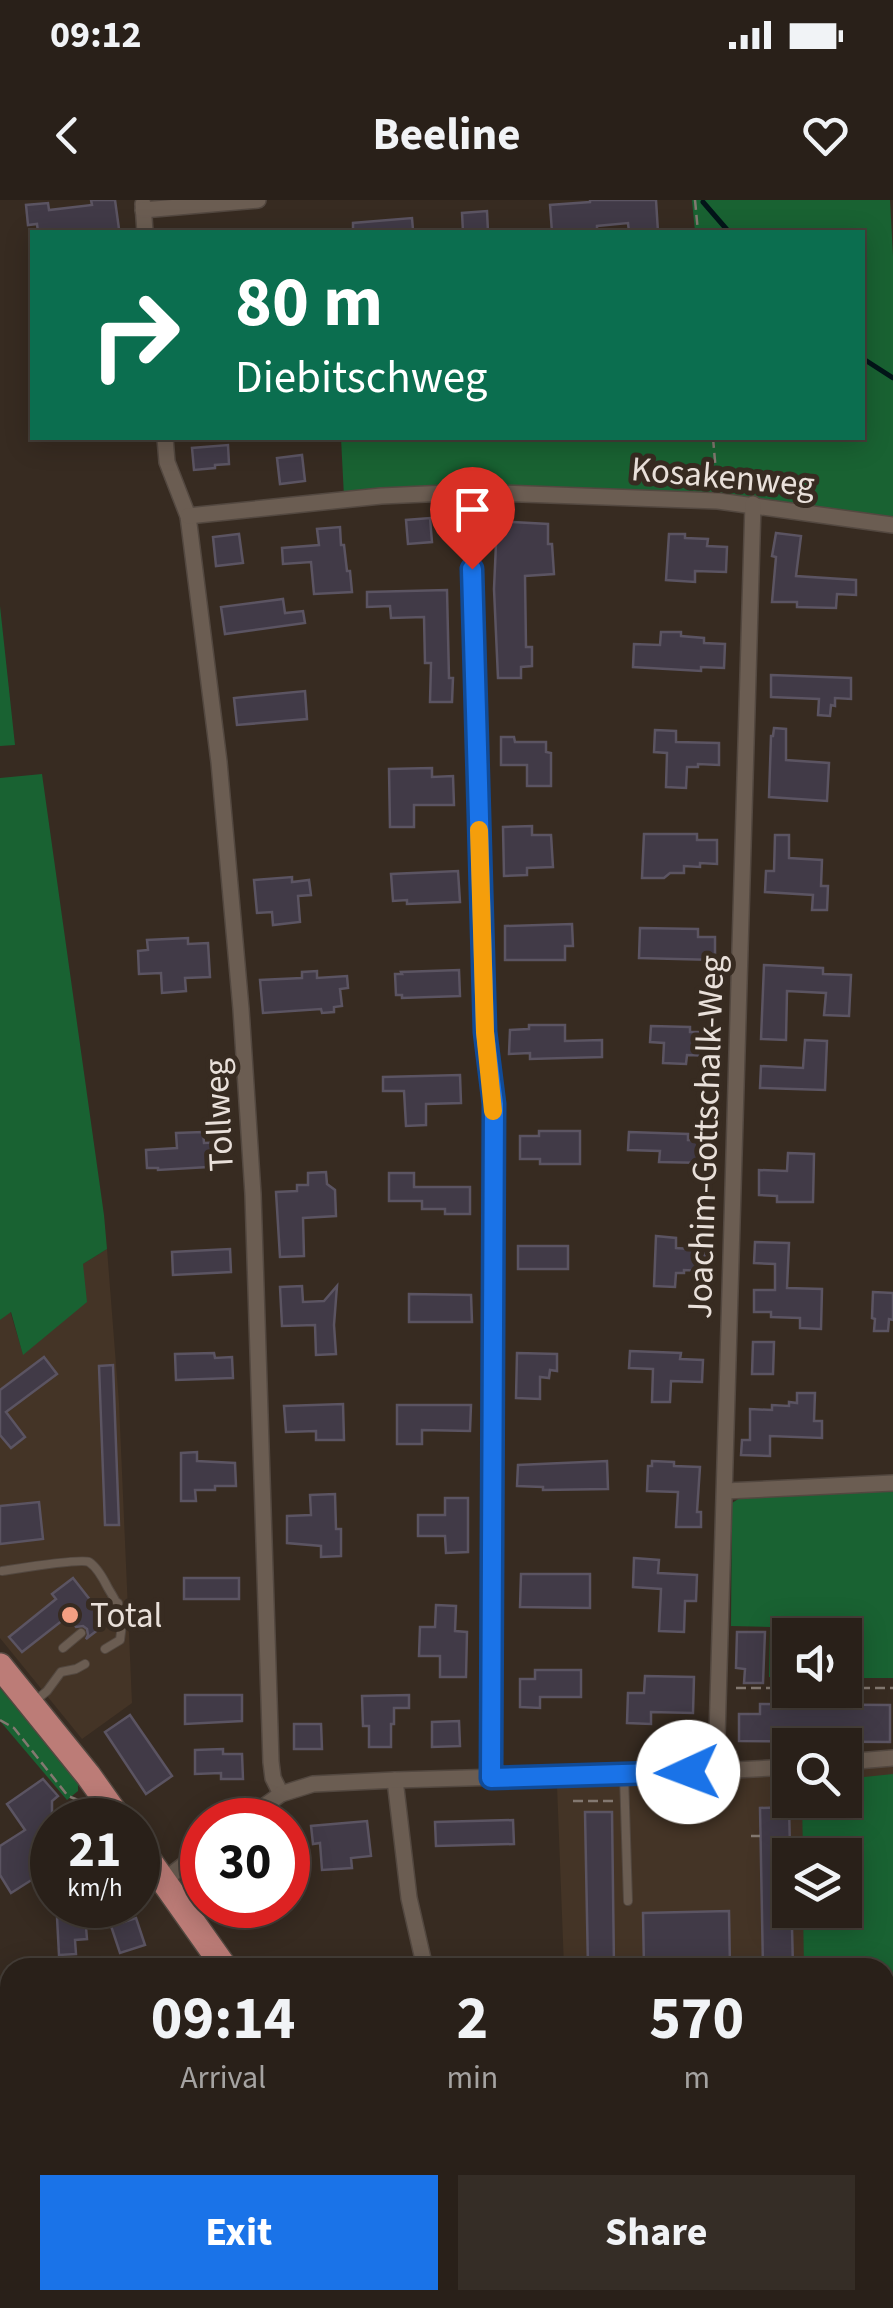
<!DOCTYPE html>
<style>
:root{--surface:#292019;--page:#352d26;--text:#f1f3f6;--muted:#a5a3a2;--line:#453e38;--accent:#1a73e8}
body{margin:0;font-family:"Source Sans 3",sans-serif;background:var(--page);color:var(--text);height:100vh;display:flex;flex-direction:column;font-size:38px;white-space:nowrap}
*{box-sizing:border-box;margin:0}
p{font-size:32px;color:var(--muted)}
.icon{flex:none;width:55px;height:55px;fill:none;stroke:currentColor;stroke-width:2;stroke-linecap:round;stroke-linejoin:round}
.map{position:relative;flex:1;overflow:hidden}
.details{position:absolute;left:0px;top:1758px;width:895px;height:352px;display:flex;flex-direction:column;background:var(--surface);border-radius:30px 30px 0 0;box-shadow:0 5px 25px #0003,0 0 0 2px var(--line)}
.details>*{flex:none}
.banner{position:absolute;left:30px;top:30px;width:835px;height:210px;border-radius:0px;box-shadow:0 5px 25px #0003,0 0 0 2px var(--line);background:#0b6e4f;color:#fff;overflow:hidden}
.tools{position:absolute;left:772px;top:1418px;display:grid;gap:20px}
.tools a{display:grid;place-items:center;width:90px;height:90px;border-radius:0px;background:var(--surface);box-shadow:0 5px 25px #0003,0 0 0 2px var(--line);font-size:50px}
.speed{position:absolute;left:30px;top:1598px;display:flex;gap:20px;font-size:50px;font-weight:700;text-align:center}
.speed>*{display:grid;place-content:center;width:130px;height:130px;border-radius:50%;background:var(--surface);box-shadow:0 5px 25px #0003,0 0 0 2px var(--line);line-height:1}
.speed small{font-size:25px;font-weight:400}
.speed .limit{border:15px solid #d22;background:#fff;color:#111}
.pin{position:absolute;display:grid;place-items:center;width:85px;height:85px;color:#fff;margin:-102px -42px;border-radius:50% 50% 50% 0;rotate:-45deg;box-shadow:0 0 10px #0007}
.pin .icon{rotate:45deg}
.me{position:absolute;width:110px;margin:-55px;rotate:268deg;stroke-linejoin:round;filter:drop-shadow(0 0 8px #0008)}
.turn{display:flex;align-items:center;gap:35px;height:210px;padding:0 40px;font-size:45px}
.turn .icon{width:130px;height:130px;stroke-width:2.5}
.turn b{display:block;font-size:70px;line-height:85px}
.eta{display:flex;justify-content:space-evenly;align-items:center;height:170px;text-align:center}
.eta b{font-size:60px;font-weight:700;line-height:70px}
.button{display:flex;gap:20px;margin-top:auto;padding:20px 40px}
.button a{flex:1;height:115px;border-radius:0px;background:var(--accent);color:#fff;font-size:40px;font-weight:700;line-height:115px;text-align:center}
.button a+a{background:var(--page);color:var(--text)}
.status{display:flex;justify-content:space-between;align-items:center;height:70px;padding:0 50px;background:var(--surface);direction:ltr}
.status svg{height:28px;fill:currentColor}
header{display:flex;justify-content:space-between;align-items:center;height:130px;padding:0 40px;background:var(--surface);font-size:45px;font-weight:700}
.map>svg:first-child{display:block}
.built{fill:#443426;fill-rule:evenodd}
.green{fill:#196232}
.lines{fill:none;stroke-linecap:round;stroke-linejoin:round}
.stream{stroke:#031519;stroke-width:5}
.building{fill:#413a47;stroke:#5b5462;stroke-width:2.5}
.lane-casing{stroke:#534840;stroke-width:10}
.street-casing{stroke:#534840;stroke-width:18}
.primary-casing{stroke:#534840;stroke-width:28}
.path{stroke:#837870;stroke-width:2.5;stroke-dasharray:10 5;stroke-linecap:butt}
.lane{stroke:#6b5d52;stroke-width:8}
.street{stroke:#6b5d52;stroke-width:15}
.primary{stroke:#bc7c77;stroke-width:25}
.route-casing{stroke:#114b97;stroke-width:25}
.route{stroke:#1a73e8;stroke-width:18}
.slow{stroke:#f59e0b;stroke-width:18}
.poi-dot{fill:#f39f83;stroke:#372b21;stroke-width:4}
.labels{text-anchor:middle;stroke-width:10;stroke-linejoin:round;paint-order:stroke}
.street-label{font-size:35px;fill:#e9e0da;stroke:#372b21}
.poi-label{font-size:35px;fill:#e9e0da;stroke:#372b21;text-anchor:start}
</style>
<div class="status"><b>09:12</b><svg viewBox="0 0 49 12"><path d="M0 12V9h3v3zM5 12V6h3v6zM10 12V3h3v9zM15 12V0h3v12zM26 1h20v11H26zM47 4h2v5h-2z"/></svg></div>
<header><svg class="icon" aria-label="back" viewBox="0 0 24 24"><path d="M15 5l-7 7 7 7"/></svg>Beeline<svg class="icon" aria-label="heart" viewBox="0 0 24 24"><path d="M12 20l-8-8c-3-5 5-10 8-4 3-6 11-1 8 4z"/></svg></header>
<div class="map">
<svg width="893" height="2108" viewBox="0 0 893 2108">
<rect width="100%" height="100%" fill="#372b21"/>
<g class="built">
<polygon points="107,1049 119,1203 132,1503 82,1539 0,1438 0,1120 10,1111 23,1154 83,1064"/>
<path d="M893 1565V1902H885V1768L564 1767 557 1585 790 1575V1600H845V1570ZM790 1655H845V1710H790Z"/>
</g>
<g class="green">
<polygon points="692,0 890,0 893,56 893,321 751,299 344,297 341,238 862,238 862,32 695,32"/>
<polygon points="0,406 15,545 0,546"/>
<polygon points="42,574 104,1015 107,1049 83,1064 87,1102 23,1155 11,1112 0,1120 0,578"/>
<polygon points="893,1290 893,1478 845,1478 845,1435 790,1435 790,1477 769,1477 770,1427 731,1426 732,1303 743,1296"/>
<polygon points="0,1488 78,1580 78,1591 67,1600 0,1521"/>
<polygon points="893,1574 893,1897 885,1897 885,1768 804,1767 803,1710 845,1710 845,1655 803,1655 802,1600 845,1600 845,1579"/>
<polygon points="885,1969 893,1969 893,2108 481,2108 475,2100 885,2100"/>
</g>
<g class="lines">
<g class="stream">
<polyline points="703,2 729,32"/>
<polyline points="862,158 893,178"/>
</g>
</g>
<g class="building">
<polygon points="91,0 115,0 119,29 96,32 38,32 37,24 28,25 26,5 48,3 49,10 92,5"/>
<polygon points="590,0 656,0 658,32 629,32 628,23 597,26 597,32 552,32 550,5 590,2"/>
<polygon points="487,11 488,32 463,32 462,13"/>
<polygon points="412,18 413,30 408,30 408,32 353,32 353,23"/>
<polygon points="228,245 229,264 215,265 215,268 194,270 192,248"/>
<polygon points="302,255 305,281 280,284 277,258"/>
<polygon points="430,318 432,342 408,344 406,320"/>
<polygon points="497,321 548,324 548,344 552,344 554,374 525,376 526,447 532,447 532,466 521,467 521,478 498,478 494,389"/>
<polygon points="340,327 341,345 344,345 347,371 350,371 352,392 314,394 311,362 283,364 282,348 319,345 317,329"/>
<polygon points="776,333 801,336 796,376 856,380 856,395 837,394 836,408 797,407 797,402 772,402 776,357 772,356"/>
<polygon points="239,334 243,363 216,366 213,337"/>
<polygon points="669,334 685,334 685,338 708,339 707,346 727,347 726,372 695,371 695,382 666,380"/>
<polygon points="447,390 449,478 453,478 452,502 430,502 431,463 425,463 424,417 391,418 390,406 367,407 367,392"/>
<polygon points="283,399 285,413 303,411 305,423 225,434 221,407"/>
<polygon points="661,432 681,432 681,436 704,438 704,443 725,444 724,468 701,467 701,471 633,467 634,444 660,445"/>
<polygon points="771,475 851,478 851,499 835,498 835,506 831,505 830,516 818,515 819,499 771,497"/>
<polygon points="305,491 307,519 237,525 234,498"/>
<polygon points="774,528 786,529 786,560 829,563 827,601 769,597 771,536 773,536"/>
<polygon points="655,530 676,531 676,542 719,543 719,565 698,564 698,567 687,567 686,588 666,587 667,553 654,552"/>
<polygon points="501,537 514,537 515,542 546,542 546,552 551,553 551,586 527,586 527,565 501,565"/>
<polygon points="432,568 432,577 453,576 454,605 414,605 414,627 390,627 389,569"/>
<polygon points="532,626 532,635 551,635 553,667 527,668 527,675 504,676 503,627"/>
<polygon points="644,634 697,634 697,640 717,640 717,664 700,663 700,667 684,666 684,673 670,673 664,678 642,678"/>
<polygon points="775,635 789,635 789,658 822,660 821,686 828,686 827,710 812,710 813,695 765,692 766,671 774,671"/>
<polygon points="458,671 460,702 407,704 407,700 393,701 391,674"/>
<polygon points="292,677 292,682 309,680 311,695 298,696 300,722 273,725 272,712 257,713 254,680"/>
<polygon points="572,724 573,746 565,746 565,760 505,760 505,726"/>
<polygon points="640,728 698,729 698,737 715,737 715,760 639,758"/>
<polygon points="188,738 188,744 208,743 210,777 185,778 186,791 162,793 161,773 139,774 138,751 148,750 147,740"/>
<polygon points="764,765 823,768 823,774 851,775 849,816 824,815 826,793 787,791 786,840 761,839"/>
<polygon points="459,770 460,796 402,798 402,795 396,795 395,774 402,774 401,772"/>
<polygon points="317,771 317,778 347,776 348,788 340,789 342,806 334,807 334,812 322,813 321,809 263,813 260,780 302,778 302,772"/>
<polygon points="529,825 565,825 565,841 602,840 602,857 530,859 530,853 509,854 510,830 529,829"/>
<polygon points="651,826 690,827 690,832 712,832 712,856 687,855 686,864 663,863 664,843 650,842"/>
<polygon points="805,840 827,841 825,890 760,888 761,866 803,868"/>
<polygon points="460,875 461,903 426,904 426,925 406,926 404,891 383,891 383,877"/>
<polygon points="539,931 580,931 580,964 540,964 540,959 520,959 520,936 539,936"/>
<polygon points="203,932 204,943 225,942 225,966 158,970 158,968 147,968 146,950 177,948 176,933"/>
<polygon points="629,932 688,934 688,940 708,941 707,963 659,962 660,951 628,950"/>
<polygon points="788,953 814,954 813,1002 777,1002 777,996 759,995 759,970 787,971"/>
<polygon points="326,972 327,984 335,990 336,1016 303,1018 304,1056 280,1057 276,992 297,991 297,985 308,985 308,973"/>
<polygon points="389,973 414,973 414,987 470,987 470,1014 445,1014 445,1009 422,1009 422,1001 389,1001"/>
<polygon points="656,1036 676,1038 676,1048 705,1050 704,1071 684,1070 684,1073 676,1073 675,1087 654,1086"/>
<polygon points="755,1042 789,1043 787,1088 822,1089 821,1129 800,1128 800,1118 771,1117 771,1112 754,1112 754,1090 775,1090 775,1064 754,1063"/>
<rect x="518" y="1046" width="50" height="23"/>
<polygon points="230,1049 231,1072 173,1075 172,1052"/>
<polygon points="302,1086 303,1102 324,1101 337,1086 334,1125 336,1154 316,1155 315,1125 282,1126 280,1087"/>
<polygon points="873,1092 893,1093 893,1120 889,1119 888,1131 874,1131 875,1119 872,1118"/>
<polygon points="409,1094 471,1095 472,1122 409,1122"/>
<polygon points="753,1142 774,1142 773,1174 752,1174"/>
<polygon points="630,1151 681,1153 680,1159 703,1160 702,1182 671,1181 670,1202 652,1202 653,1169 629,1168"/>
<polygon points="214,1153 215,1158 232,1157 233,1178 176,1180 175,1154"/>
<polygon points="517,1153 557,1154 557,1171 550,1170 549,1178 540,1177 540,1199 516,1198"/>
<polygon points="44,1157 57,1174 6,1212 25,1237 11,1248 0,1235 0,1190"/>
<polygon points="113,1165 119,1325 105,1325 99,1166"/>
<polygon points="797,1193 815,1193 814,1221 822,1221 822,1238 770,1236 770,1256 741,1255 742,1240 750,1240 750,1209 772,1210 772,1205 789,1206 789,1202 797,1203"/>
<polygon points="343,1204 344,1240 316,1240 316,1231 286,1232 284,1206"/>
<polygon points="397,1205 471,1205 470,1231 422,1230 422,1244 397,1244"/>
<polygon points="197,1252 197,1261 235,1263 236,1286 215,1286 215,1290 195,1290 196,1301 181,1301 181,1253"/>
<polygon points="607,1261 608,1289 543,1290 543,1287 517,1286 518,1265"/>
<polygon points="652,1261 674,1262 674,1266 700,1267 697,1312 701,1312 701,1327 676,1327 678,1292 647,1291 648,1266 652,1266"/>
<polygon points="335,1294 336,1329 341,1329 341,1356 321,1357 321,1346 287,1343 287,1316 311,1315 310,1295"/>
<polygon points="445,1298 468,1298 468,1352 446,1353 445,1336 418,1336 418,1315 445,1315"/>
<polygon points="39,1302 43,1339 0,1344 0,1306"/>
<polygon points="634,1358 659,1360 658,1373 697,1375 696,1401 685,1401 684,1432 659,1431 661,1389 633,1387"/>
<polygon points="521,1374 590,1374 590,1408 520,1407"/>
<polygon points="73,1378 98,1410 96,1414 97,1420 102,1423 108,1422 86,1439 88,1435 87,1429 83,1426 76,1427 68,1416 22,1452 9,1437 56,1399 52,1394"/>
<rect x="184" y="1378" width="55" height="21"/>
<polygon points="436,1405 456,1406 455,1431 467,1432 466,1477 440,1477 440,1456 419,1456 420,1427 435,1427"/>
<polygon points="737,1432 765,1432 763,1483 744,1483 745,1469 736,1468"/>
<polygon points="535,1470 581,1470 581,1497 540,1497 540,1508 520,1507 520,1479 535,1479"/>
<polygon points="645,1476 694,1477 693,1513 651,1512 651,1524 627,1523 628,1493 644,1493"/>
<polygon points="185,1495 242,1495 242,1521 185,1524"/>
<polygon points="409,1495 409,1508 394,1508 394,1524 391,1524 391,1547 369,1547 369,1526 363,1526 362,1496"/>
<polygon points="760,1504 890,1505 890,1542 739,1541 739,1514 760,1514"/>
<polygon points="130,1515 172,1576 146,1594 105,1532"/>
<polygon points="459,1521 460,1546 432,1547 432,1522"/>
<polygon points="294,1524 321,1524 322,1549 294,1549"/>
<polygon points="223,1549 223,1554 242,1554 243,1579 221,1579 221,1573 195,1574 195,1550"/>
<polygon points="43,1579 58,1596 52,1601 52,1658 37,1668 41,1674 11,1693 0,1675 0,1646 25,1630 7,1604"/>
<polygon points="789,1607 793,1768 763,1768 760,1608"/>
<polygon points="585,1612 612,1612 614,1768 588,1768"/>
<polygon points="513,1620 514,1644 436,1646 435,1622"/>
<polygon points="367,1621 371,1656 351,1658 352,1668 322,1670 320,1643 313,1644 311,1626"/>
<polygon points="729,1711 730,1768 644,1768 643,1713"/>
<polygon points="85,1715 87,1739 75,1740 76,1754 59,1755 57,1717"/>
<polygon points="136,1718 145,1745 120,1753 111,1726"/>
</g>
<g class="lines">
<g class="lane-casing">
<g id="lane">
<path d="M2 1371C16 1369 80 1358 89 1362 97 1367 104 1380 108 1388 121 1409 124 1415 120 1440L105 1449"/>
<polyline points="103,1416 118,1403"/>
<polyline points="63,1448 81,1433"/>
<polyline points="35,1501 47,1491 61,1472 76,1469 85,1464"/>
<polyline points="624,1575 628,1701"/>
</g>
</g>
<g class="street-casing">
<g id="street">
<polyline points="143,4 145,32"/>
<polyline points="143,10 258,0"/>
<polyline points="165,238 167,262 188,316 219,562 241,809 253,994 271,1562 273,1578 281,1594"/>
<polyline points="470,292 485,831 493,904 491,1578"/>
<polyline points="188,316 381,296 470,292 718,301 893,325"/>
<polyline points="725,1291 893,1283"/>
<polyline points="845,1562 893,1558"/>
<polyline points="716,1571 753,304"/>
<polyline points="395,1580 409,1698 425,1768"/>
<polyline points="245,1620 281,1594 313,1584 395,1580 716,1571 790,1567"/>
<polyline points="163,1681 202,1651"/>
<polyline points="0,1852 10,1859"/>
<polyline points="242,2100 247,2108"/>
<polyline points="204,2108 220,2100"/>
</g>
</g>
<g class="primary-casing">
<g id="primary">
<polyline points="0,1466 88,1575 120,1620"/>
<polyline points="138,1645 225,1768"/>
<polyline points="454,2100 460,2108"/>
</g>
</g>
<g class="path">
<polyline points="695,0 698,32"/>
<polyline points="713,238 717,284"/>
<polyline points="736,1488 790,1488"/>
<polyline points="845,1488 893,1488"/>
<polyline points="0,1520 14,1528 68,1596 78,1600"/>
<polyline points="573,1601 614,1601"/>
<polyline points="751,1636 760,1636"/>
<polyline points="491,2100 497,2108"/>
</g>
<use href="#lane" class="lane"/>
<use href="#street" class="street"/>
<use href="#primary" class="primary"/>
</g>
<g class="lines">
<g class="route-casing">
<polyline id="route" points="472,369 485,832 494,904 491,1578 688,1572"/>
</g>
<use href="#route" class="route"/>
<polyline class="slow" points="479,630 485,832 493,911"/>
</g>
<circle class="poi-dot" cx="70" cy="1415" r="10"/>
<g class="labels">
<g class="street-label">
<text transform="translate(723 276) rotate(5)" y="12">Kosakenweg</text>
<text transform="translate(218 915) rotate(-93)" y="12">Tollweg</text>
<text transform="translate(705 937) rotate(-88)" y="12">Joachim-Gottschalk-Weg</text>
</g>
<g class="poi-label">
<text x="90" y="1427">Total</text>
</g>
</g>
</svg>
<div class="tools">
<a><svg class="icon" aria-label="sound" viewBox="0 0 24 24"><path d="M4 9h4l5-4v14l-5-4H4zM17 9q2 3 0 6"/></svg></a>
<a><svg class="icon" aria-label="search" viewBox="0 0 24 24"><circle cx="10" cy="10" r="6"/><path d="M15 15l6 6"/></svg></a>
<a><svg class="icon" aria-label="layers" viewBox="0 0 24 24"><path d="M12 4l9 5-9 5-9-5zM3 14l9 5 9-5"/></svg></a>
</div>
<div class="speed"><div>21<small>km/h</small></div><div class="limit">30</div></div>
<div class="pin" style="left:472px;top:369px;background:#d93025"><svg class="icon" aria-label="arrive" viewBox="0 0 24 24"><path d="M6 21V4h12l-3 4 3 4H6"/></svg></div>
<svg class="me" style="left:688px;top:1572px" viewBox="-20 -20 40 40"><circle r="19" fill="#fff"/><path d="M0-13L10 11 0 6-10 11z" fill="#1a73e8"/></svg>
<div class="banner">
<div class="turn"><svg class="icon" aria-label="right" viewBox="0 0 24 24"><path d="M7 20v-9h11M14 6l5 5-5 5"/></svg><div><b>80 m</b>Diebitschweg</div></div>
</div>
<section class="details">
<div class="eta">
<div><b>09:14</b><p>Arrival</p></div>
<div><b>2</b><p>min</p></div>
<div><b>570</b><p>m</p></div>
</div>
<div class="button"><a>Exit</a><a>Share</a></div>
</section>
</div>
